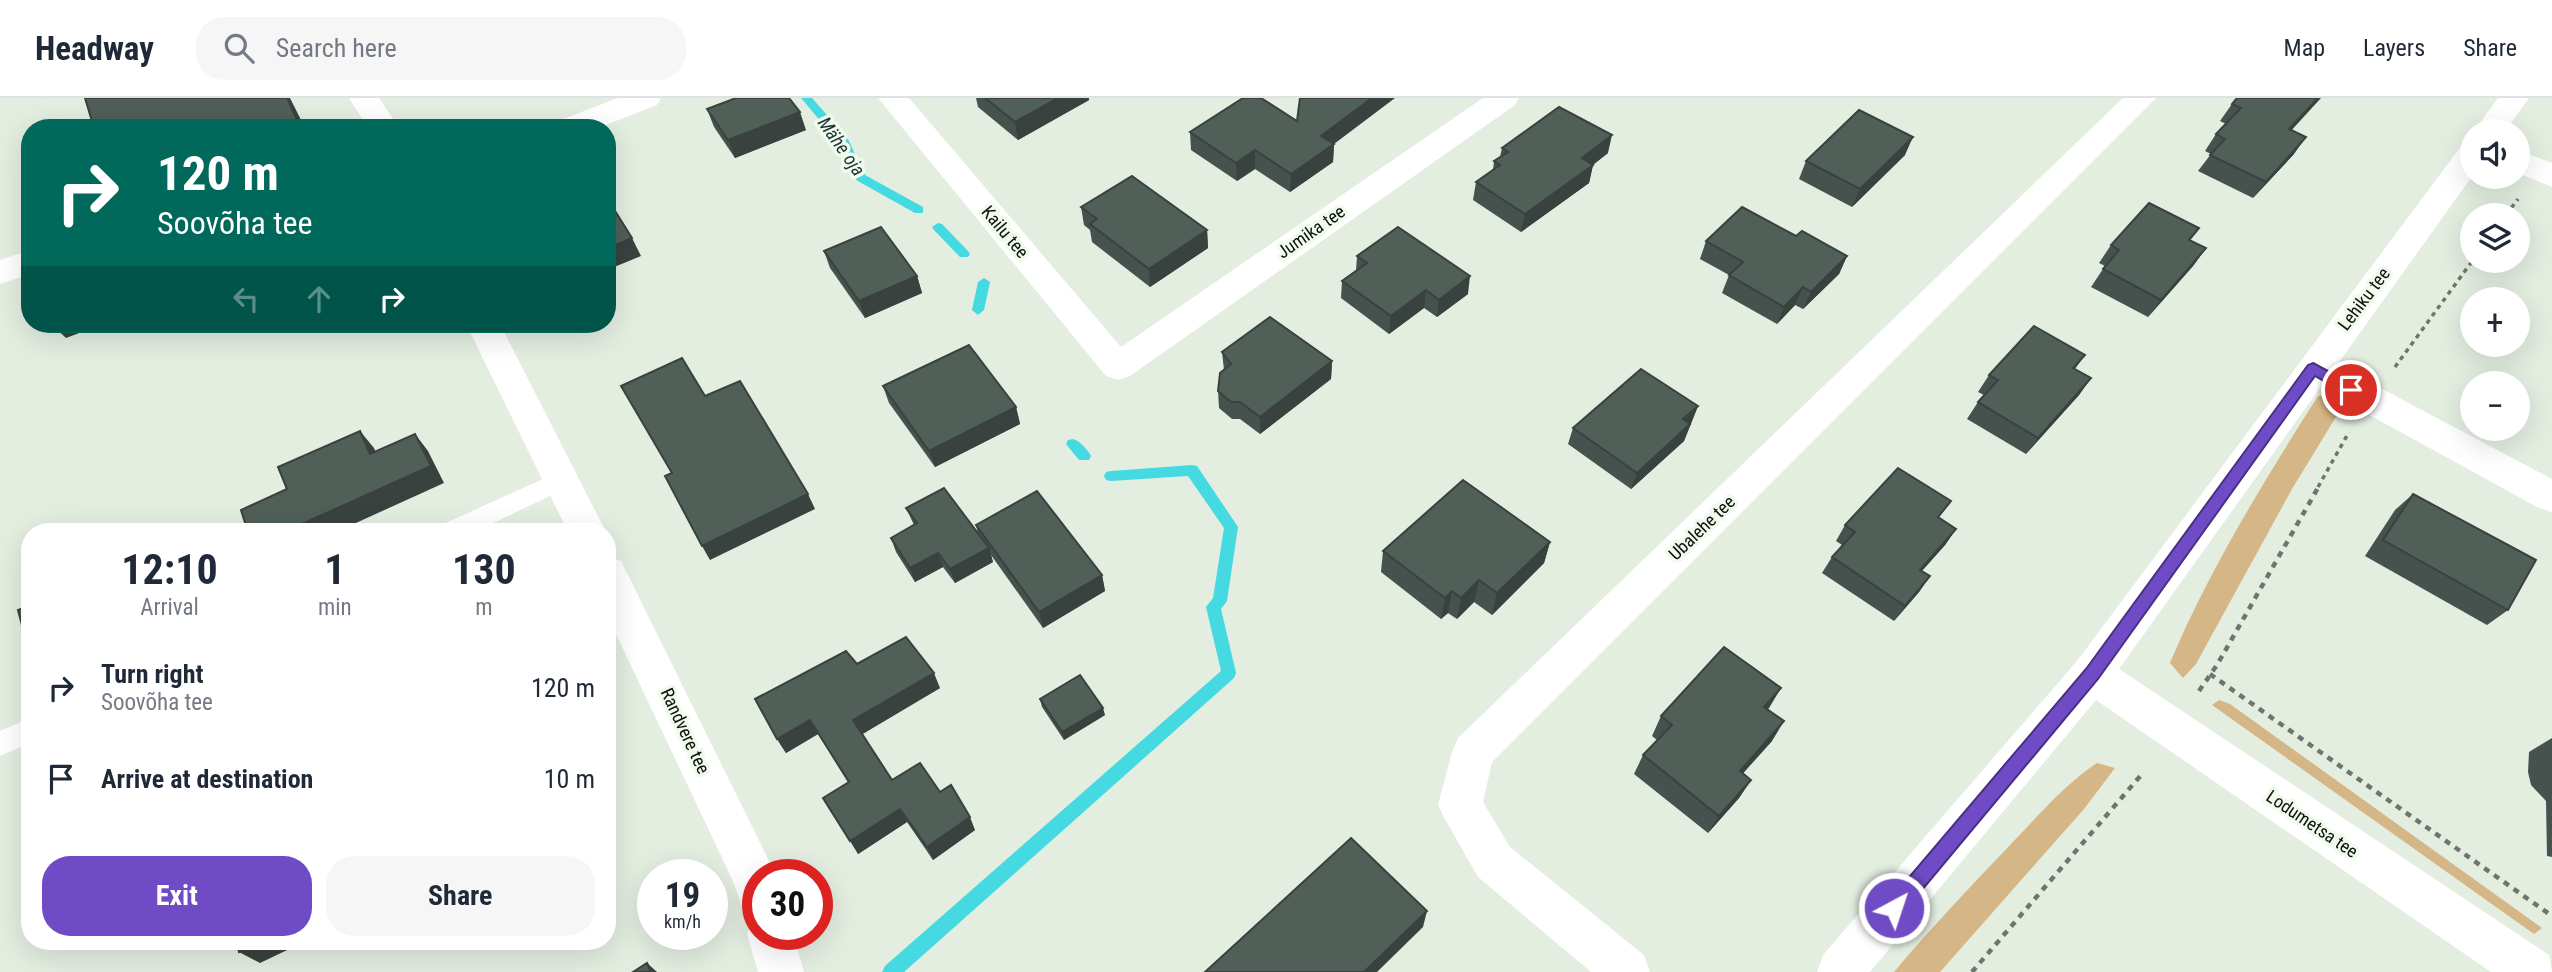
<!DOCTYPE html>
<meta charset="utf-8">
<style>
:root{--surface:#fff;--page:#f6f6f7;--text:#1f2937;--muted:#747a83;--line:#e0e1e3;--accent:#6f4cc5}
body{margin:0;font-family:"Roboto Condensed",sans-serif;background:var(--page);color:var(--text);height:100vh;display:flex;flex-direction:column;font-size:26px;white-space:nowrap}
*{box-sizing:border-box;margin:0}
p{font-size:23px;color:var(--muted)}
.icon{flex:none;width:38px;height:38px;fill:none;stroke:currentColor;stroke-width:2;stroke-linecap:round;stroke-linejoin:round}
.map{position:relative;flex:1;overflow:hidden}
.details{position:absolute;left:21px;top:425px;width:595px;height:427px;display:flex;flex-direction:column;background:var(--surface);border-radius:28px;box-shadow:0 7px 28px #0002}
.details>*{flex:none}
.hud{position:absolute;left:21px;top:21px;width:595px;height:214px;border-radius:28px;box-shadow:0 7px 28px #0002;background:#00695c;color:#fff;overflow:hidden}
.fabs{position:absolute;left:2460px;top:21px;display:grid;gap:14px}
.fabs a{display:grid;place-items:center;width:70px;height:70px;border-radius:50%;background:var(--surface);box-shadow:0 7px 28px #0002;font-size:35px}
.speed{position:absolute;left:637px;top:761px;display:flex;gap:14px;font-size:35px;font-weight:700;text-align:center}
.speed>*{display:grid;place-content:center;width:91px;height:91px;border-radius:50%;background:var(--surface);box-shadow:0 7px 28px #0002;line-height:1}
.speed small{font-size:18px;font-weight:400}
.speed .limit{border:10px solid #d22;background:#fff;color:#111}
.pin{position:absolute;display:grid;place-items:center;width:60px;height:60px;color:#fff;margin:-30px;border:4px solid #fff;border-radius:50%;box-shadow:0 2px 7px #0007}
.me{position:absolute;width:77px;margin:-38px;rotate:40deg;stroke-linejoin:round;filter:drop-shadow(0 0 5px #0008)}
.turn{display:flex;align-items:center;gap:24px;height:147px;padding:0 21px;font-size:32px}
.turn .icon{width:91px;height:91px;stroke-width:2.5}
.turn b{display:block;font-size:49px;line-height:60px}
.lanes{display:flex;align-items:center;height:66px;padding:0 21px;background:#0003;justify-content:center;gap:35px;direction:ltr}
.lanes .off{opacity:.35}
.eta{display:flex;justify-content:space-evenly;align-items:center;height:119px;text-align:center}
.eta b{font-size:42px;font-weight:700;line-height:49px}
.action{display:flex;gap:14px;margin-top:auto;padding:14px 21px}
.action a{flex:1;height:80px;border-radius:28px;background:var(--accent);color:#fff;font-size:28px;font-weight:700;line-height:80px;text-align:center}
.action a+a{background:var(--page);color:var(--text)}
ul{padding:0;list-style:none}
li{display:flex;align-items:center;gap:21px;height:91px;padding:0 21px}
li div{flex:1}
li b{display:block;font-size:26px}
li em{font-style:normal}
header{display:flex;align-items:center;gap:42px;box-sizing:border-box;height:98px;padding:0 35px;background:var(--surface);border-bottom:2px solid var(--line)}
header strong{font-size:33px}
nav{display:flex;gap:38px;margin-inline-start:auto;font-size:24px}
.search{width:490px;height:63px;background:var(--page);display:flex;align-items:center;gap:18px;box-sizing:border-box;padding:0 24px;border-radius:28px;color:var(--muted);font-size:26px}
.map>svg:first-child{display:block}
.green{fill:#d5b686}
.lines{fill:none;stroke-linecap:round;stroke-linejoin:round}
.stream{fill:#45d9e1;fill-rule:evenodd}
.path-far1{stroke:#6f756d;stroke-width:3.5;stroke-dasharray:4.5 4.5;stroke-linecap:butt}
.path{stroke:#6f756d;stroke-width:4.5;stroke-dasharray:6 6;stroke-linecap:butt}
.lane{fill:#fff;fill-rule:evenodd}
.street{fill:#fff;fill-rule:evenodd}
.secondary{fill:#fff;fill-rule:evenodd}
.wall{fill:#46524d}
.shaded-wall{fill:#39423e}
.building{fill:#515f59;stroke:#39423e;stroke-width:2}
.route{fill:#6f4cc5;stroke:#483180;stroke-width:2}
.labels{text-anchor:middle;stroke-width:7;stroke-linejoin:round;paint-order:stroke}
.street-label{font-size:18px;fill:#0e110d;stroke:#f0faed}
.water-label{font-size:19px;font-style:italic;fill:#1e3637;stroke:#f0faed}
</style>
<header>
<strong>Headway</strong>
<div class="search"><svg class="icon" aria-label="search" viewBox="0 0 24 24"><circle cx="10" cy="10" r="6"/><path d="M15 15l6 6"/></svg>Search here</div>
<nav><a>Map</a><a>Layers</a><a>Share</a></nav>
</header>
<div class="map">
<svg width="2552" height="874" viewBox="0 0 2552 874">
<rect width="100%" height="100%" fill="#e3ede0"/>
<g class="green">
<path d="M2326 297 2345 304 2292 391 2196 566 2183 580 2170 565C2209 472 2264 383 2318 298Z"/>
<polygon points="2219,602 2230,606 2542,830 2534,836 2212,607"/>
<path d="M2097 665 2115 670 2084 711 1940 874H1894C1931 830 1971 788 2011 746 2038 718 2064 687 2097 665Z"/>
</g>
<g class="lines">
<g class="stream">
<polygon points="801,0 812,0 848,41 865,77 923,109 923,115 915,115 856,82 839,45"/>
<polygon points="938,125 942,126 968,153 970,156 968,159 960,159 934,132 932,129"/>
<polygon points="984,180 990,184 984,212 978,217 972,212 978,184"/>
<path d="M1073 341C1080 343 1087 351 1091 358L1089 362H1079L1066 346 1068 342Z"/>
<polygon points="1192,367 1197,368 1238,429 1227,503 1221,511 1236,575 1234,580 904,874 882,874 885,868 1221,573 1206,509 1213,500 1224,430 1188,378 1111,383 1106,382 1104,378 1106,374 1111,373"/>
</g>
<g class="path-far1">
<polyline points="2506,117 2518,101"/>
<polyline points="2395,269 2473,162"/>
<polyline points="2318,389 2349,334"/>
</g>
<g class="path">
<polyline points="2210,576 2552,818"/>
<polyline points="2199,593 2217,567 2319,388"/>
<polyline points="1972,874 2142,676"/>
</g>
<g class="lane">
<polygon points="561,373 569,375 573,382 569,389 474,434 438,434 441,427"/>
<polygon points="30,620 30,645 0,658 0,633"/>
</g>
<g class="street">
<polygon points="618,0 661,0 657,7 598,30 554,30 558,23"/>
<polygon points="878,0 909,0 1121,249 1483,0 1519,0 1515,7 1130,278 1118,282 1106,278"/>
<polygon points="2123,0 2156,0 1492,664 1483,704 1510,749 1644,857 1650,874 1591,874 1478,779 1445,721 1438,707 1452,654 1458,640"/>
<polygon points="2498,0 2529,0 2505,33 2474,33"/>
<polygon points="2473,44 2473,77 2337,267 2552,381 2552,414 2539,410 2320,290 2119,571 2549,857 2552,874 2491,874 2096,602 1870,874 1817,874 1823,857 2077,563 2462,47"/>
<polygon points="2518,52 2552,65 2552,89 2518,75"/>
<polygon points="30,152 30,176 0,186 0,162"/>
</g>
<g class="secondary">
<polygon points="349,0 379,0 399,30 368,30"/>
<polygon points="466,226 500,226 606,434 568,434"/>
<polygon points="607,459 621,463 776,777 758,777 758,815 742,808 732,781 607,517"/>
<polygon points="758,818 758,836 793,836 804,874 758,874 747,836 754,820"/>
</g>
</g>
<g class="wall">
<polygon points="976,0 1089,0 1089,2 1018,42 978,9"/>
<polygon points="2232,6 2292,32 2294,56 2253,100 2198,73 2211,56 2205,53 2216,36 2226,26 2220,23"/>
<polygon points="707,11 806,32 735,60 714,29"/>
<polygon points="1190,34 1334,46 1333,64 1290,94 1255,71 1237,83 1191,52"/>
<polygon points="1502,50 1608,55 1593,67 1589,85 1521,134 1473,102 1476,84 1493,72 1494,63 1500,59"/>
<polygon points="1905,57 1852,109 1799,81 1806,63"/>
<polygon points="1081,109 1207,132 1208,150 1150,189 1092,144 1090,132 1084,127"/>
<polygon points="2199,130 2190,142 2206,150 2193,168 2148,219 2091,189 2105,168 2099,165 2111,147"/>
<polygon points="1796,138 1847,158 1839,176 1803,211 1795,207 1777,226 1722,195 1729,177 1700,161 1706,143"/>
<polygon points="824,153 917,178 922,195 865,220 830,170"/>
<polygon points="1357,158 1468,196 1437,219 1424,210 1389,236 1341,200 1342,183 1356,173"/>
<polygon points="1222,254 1332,263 1331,281 1260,336 1240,321 1232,321 1219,310 1218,293 1224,272"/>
<polygon points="2085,257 2075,271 2091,280 2079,297 2026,356 1967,321 1978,304 1984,297 1978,294 1989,277"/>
<polygon points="883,288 1016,309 1020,326 935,369 889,305"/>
<polygon points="1698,308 1684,343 1631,391 1568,346 1573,330"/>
<polygon points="2413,396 2508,512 2487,527 2365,458 2395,412"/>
<polygon points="906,410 978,436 976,427 1102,477 1105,493 1043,530 991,457 993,464 955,485 943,469 915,484 896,454 891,440 914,427"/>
<polygon points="1940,420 1956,431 1945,447 1922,473 1930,478 1919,494 1894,523 1822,475 1832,459 1842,447 1836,443 1845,427"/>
<polygon points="1550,444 1544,465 1492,517 1474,504 1457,521 1448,515 1441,521 1381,474 1383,453"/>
<polygon points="857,566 940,590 862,636 892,682 940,694 975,732 933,762 907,724 858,756 848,684 818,636 786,655 777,641"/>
<polygon points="1040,601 1105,617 1064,642 1042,609"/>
<polygon points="1768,611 1772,643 1743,675 1751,682 1739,700 1708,735 1634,676 1643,657 1657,642 1652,638 1661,618"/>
<polygon points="2552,640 2552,759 2547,758 2546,703 2531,687 2528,674 2529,654"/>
</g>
<g class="shaded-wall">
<polygon points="287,0 290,0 305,30 291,30"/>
<polygon points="1058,0 1089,0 1089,2 1018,42 1015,24"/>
<polygon points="1372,0 1395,0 1334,46 1333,64 1290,94 1291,76 1321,38"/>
<polygon points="2318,0 2321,0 2277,48 2289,31"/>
<polygon points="800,14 806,32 735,60 728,42"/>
<polygon points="1612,37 1608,55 1583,74 1593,67 1589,85 1521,134 1525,116 1582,60"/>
<polygon points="1913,39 1905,57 1852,109 1860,91"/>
<polygon points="2306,39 2294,56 2253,100 2266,84"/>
<polygon points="1255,52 1255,71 1237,83 1236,65"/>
<polygon points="1207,132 1208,150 1150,189 1149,171"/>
<polygon points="632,140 641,158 607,172 607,151"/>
<polygon points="2206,150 2193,168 2148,219 2161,202"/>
<polygon points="1847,158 1839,176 1803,211 1811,194"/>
<polygon points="917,178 922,195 865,220 859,203"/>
<polygon points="1470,178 1468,196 1437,219 1439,202"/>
<polygon points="1803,189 1795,207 1777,226 1784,209"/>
<polygon points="1426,192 1424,210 1389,236 1391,218"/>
<polygon points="51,226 103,226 66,240"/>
<polygon points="1332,263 1331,281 1260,336 1260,319"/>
<polygon points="2091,280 2079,297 2026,356 2038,340"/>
<polygon points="1698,308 1684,343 1631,391 1637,375 1683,321"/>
<polygon points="1016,309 1020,326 935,369 929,353"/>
<polygon points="360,333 374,350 384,373 370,356"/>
<polygon points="415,336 428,353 444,385 336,434 284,434"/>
<polygon points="808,396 815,411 710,462 702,448"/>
<polygon points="1956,431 1945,447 1909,487 1920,472"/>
<polygon points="1550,444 1544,465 1492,517 1497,495"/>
<polygon points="989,450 993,464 955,485 950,471"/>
<polygon points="938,455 943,469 915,484 910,470"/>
<polygon points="1102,477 1105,493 1043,530 1039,514"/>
<polygon points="1930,478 1919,494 1894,523 1905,508"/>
<polygon points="1479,482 1474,504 1457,521 1461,500"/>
<polygon points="1452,493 1448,515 1441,521 1445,500"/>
<polygon points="934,575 940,590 861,637 853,622"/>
<polygon points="1781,590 1769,610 1753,628 1764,609"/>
<polygon points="1103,610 1105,617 1064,642 1062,634"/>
<polygon points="810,622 818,636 786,655 777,641"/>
<polygon points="1784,623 1772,643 1728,692 1740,673"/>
<polygon points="1751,682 1739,700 1708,735 1719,718"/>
<polygon points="900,711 907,724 858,756 850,743"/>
<polygon points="970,719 975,732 933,762 927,749"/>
<polygon points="1427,813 1423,829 1377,874 1364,874"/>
<polygon points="261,844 304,844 260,865 239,854"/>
<polygon points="647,865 657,874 651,874"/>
</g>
<g class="building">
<polygon points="85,0 287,0 299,26 291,30 94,30"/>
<polygon points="736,0 789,0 800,14 728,42 707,11"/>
<polygon points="985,0 1058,0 1015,24"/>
<polygon points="1243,0 1261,0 1297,23 1300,0 1372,0 1321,38 1334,46 1291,76 1255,52 1236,65 1190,34"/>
<polygon points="2237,0 2318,0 2289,31 2306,39 2266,84 2210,57 2225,41 2216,36 2241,10 2232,6"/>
<polygon points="1559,9 1612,37 1582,60 1593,67 1525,116 1476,84 1500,67 1494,63 1508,54 1502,50"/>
<polygon points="1859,12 1913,39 1860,91 1806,63"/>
<polygon points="1132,78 1207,132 1149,171 1090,126 1097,121 1081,109"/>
<polygon points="607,100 632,140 607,151"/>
<polygon points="2149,105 2199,130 2189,142 2206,150 2161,202 2103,171 2119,152 2111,147"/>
<polygon points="1742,109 1796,138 1802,133 1847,158 1811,194 1803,189 1784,209 1729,177 1743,164 1706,143"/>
<polygon points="881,129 917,178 859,203 824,153"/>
<polygon points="1398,129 1470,178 1439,202 1426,192 1391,218 1342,183 1367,165 1357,158"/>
<polygon points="1270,219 1332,263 1260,319 1240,304 1231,304 1218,293 1220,275 1231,266 1222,254"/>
<polygon points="2034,228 2085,257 2073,270 2091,280 2038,340 1978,304 1998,282 1989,277"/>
<polygon points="969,247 1016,309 929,353 883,288"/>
<polygon points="682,260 705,298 740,283 808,396 702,448 665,378 672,375 621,288"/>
<polygon points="1641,271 1698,308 1683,321 1690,326 1637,375 1573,330"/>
<polygon points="360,333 370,356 415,336 431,368 284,434 248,434 241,412 287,391 278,369"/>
<polygon points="1898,370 1951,403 1938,419 1956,431 1920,472 1930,478 1905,508 1832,459 1855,434 1845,427"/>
<polygon points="1463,382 1550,444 1497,495 1479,482 1461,500 1452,493 1445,500 1383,453"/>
<polygon points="944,390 989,450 950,471 938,455 910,470 891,440 917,425 906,410"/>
<polygon points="1037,393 1102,477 1039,514 976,427"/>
<polygon points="2413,396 2536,462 2508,512 2383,442"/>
<polygon points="30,507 30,554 29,554 18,512"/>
<polygon points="906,539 934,575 853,622 892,682 920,665 940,694 951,687 970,719 927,749 900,711 850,743 823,700 849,684 810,622 777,641 755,601 846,553 857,566"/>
<polygon points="1724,549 1781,590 1764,609 1784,623 1740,673 1751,682 1719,718 1643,657 1672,627 1661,618"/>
<polygon points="1080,577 1103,610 1062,634 1040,601"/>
<polygon points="1351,740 1427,813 1364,874 1205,874"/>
<polygon points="237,844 261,844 239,854"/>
<polygon points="647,865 651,874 633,874"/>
</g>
<polygon class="route" points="2313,265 2356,288 2358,292 2356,296 2346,296 2315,278 2098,581 1901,817 1894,819 1888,817 1885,810 1888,804 2086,571 2308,267"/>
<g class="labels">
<g class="street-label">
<text transform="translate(1005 134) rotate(50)" y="6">Kailu tee</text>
<text transform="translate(1311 134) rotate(-35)" y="6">Jumika tee</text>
<text transform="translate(2364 201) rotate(-53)" y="6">Lehiku tee</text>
<text transform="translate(1702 430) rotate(-44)" y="6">Ubalehe tee</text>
<text transform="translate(685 633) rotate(65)" y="6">Randvere tee</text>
<text transform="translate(2312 726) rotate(34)" y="6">Lodumetsa tee</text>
</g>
<g class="water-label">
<text transform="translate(842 48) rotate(55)" y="7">Mähe oja</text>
</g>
</g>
</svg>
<div class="fabs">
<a><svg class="icon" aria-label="sound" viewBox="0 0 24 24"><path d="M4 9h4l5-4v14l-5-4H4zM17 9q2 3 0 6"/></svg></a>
<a><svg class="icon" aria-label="layers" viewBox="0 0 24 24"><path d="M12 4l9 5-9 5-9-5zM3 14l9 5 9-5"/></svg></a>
<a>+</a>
<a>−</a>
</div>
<div class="speed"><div>19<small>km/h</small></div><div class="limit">30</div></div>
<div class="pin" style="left:2351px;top:292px;background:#d93025"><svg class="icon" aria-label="arrive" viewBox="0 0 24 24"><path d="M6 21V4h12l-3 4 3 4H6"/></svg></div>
<svg class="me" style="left:1894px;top:810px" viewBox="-20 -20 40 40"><circle r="17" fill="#6f4cc5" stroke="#fff" stroke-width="3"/><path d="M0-11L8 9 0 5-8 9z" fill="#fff"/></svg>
<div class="hud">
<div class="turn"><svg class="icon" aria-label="right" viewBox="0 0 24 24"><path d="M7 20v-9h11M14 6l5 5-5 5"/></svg><div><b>120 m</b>Soovõha tee</div></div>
<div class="lanes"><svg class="icon off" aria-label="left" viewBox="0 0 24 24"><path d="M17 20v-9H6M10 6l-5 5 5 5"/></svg><svg class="icon off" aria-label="ahead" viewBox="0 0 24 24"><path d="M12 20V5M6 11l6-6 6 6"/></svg><svg class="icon" aria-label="right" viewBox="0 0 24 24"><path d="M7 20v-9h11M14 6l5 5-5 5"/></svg></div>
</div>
<section class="details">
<div class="eta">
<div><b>12:10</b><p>Arrival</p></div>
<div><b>1</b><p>min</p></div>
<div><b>130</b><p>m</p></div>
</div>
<ul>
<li><svg class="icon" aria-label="right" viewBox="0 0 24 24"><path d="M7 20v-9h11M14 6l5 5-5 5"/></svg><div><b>Turn right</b><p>Soovõha tee</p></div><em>120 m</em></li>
<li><svg class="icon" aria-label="arrive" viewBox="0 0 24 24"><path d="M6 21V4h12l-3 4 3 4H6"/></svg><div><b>Arrive at destination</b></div><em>10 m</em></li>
</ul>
<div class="action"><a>Exit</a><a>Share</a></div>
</section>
</div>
